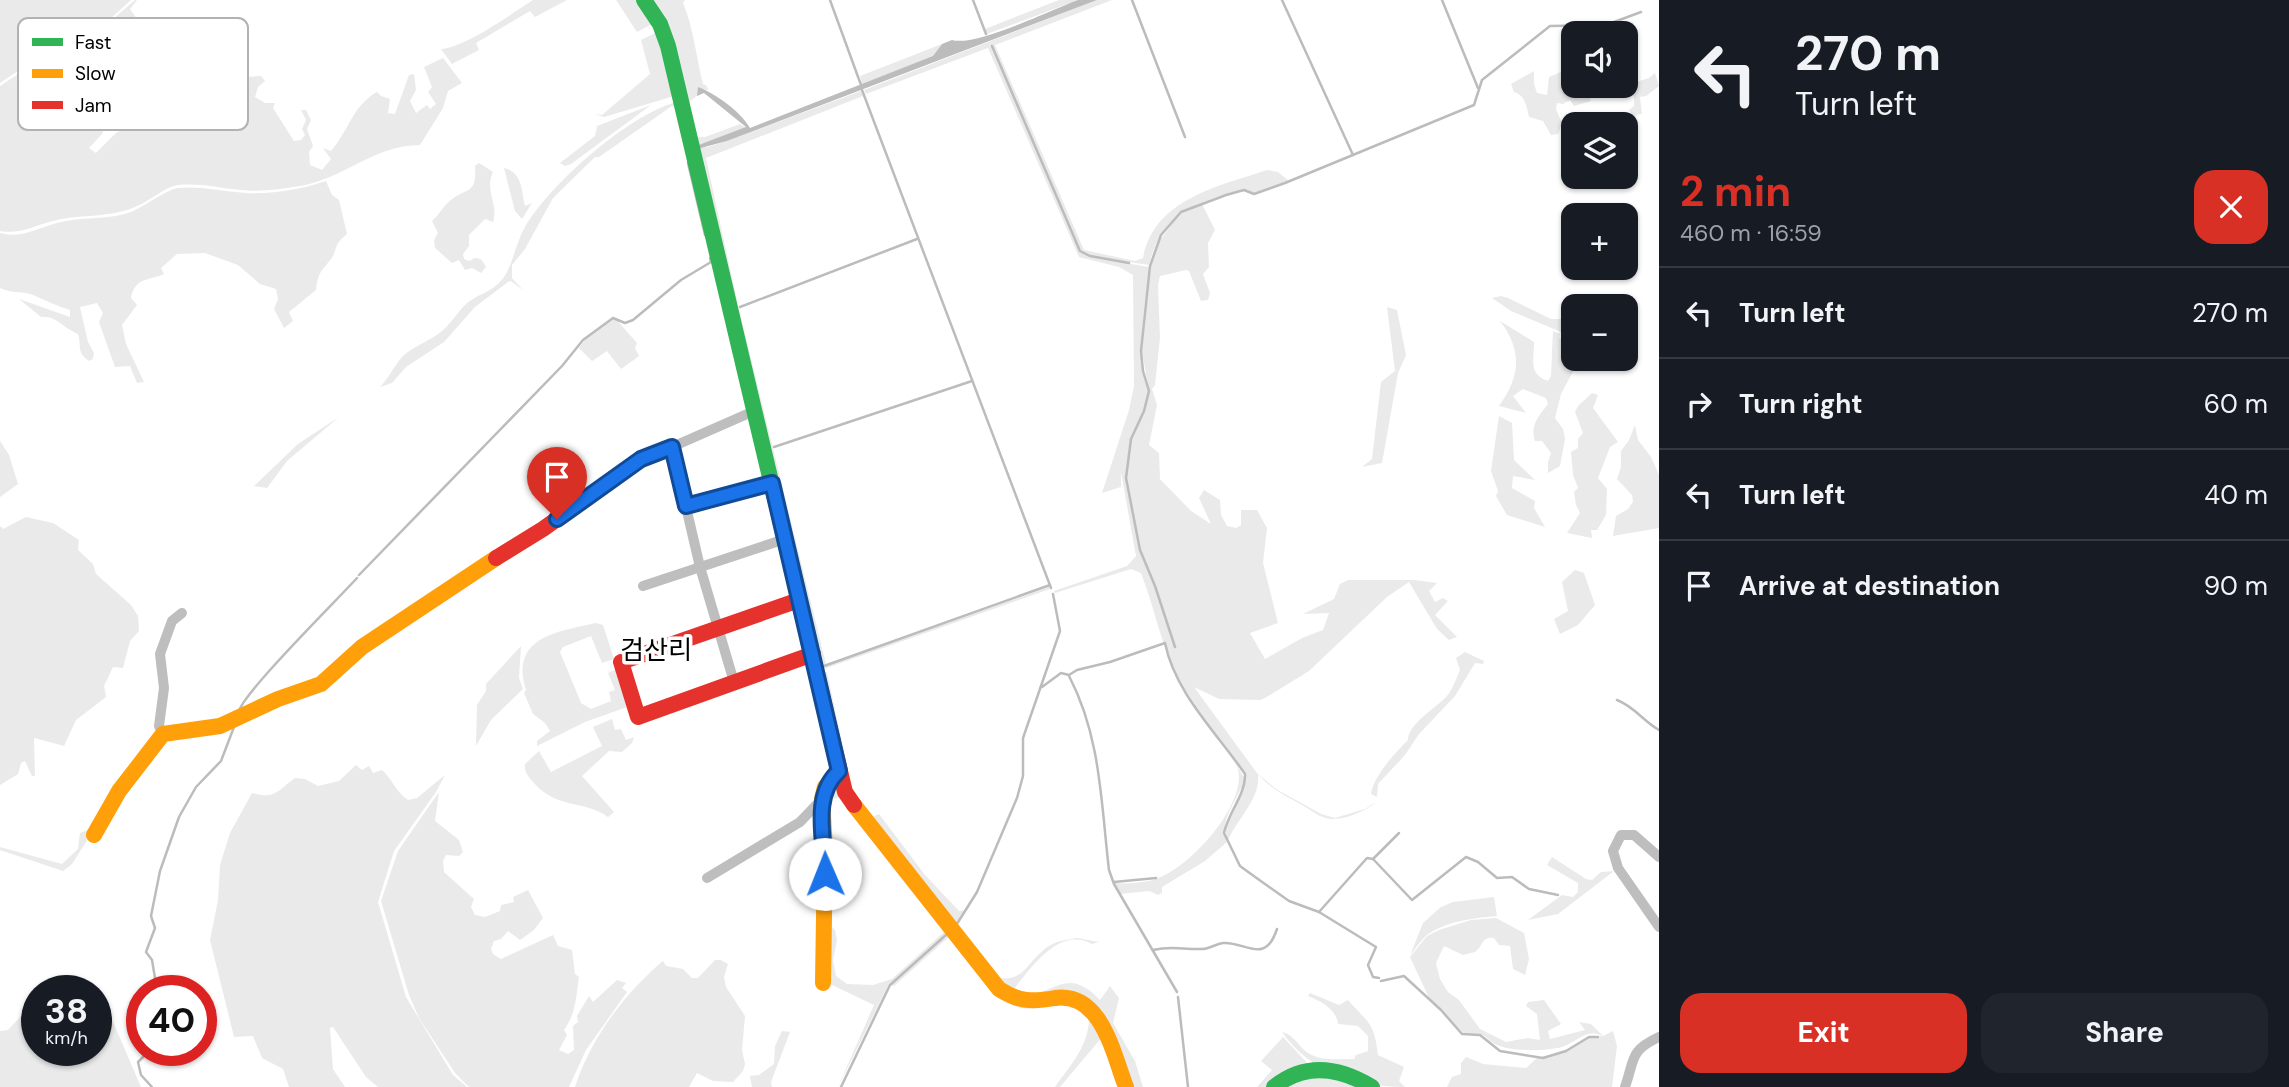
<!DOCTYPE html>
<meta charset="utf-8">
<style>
:root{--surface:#171b24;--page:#20242c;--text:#f1f3f6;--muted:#9ea1a6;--line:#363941;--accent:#d93025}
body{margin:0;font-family:"DM Sans","Noto Sans KR",sans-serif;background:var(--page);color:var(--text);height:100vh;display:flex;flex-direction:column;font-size:26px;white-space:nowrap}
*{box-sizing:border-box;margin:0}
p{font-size:23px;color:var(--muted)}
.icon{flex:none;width:38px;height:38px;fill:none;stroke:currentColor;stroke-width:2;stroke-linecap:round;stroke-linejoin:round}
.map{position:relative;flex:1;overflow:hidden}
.side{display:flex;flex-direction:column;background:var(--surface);width:630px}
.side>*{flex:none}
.top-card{background:#171b24;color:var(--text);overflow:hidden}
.buttons{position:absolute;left:1561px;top:21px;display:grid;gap:14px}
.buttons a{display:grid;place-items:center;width:77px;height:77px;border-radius:14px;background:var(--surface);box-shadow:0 2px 5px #0004;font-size:35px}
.speed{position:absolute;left:21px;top:975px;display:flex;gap:14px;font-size:35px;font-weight:700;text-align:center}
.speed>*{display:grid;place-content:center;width:91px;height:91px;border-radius:50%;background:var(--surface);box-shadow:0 2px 5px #0004;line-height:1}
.speed small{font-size:18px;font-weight:400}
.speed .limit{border:10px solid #d22;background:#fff;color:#111}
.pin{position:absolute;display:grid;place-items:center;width:60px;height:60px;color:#fff;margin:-72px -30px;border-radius:50% 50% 50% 0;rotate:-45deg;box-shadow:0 0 7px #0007}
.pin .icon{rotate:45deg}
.me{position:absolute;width:77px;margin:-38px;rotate:359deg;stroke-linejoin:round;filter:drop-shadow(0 0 5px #0008)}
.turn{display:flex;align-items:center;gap:24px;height:147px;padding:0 21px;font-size:32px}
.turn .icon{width:91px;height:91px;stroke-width:2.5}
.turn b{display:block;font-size:49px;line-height:60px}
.round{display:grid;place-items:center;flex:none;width:74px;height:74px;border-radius:21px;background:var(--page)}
.summary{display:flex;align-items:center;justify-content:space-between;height:119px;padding:0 21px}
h1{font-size:42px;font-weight:700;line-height:52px;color:var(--accent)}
.primary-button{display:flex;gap:14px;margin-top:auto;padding:14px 21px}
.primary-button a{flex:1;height:80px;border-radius:21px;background:var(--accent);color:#fff;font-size:28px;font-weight:700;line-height:80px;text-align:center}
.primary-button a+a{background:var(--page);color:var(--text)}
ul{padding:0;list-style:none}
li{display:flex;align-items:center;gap:21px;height:91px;padding:0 21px;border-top:2px solid var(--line)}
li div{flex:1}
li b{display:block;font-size:26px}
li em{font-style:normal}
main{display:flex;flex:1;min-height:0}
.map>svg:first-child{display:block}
.green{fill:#eaeaea}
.water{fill:#bcbcbc}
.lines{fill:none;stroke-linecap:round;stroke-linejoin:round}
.stream{stroke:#bcbcbc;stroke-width:2.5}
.street{stroke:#bebebe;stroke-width:10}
.fast{stroke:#30b455;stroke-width:16}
.slow{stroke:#ff9f0a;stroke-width:16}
.jam{stroke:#e5322d;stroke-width:16}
.route-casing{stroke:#114b97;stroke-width:18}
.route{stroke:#1a73e8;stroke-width:12}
.labels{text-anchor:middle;stroke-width:7;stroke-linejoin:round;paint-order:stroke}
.quarter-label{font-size:26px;fill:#000;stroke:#fff}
.key{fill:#fff;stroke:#b2b2b2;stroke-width:2}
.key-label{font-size:19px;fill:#000}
</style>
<main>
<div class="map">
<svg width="1659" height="1087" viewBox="0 0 1659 1087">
<rect width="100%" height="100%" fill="#fff"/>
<g class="green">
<polygon points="0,0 131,0 98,30 33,61 0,83"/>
<path d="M135 0H137L130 9 140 23 167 20V24L161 30 156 26 150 28 140 52 142 55 130 79H124L102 134 89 148 96 153 116 133 137 122 151 93 149 86 168 65H174L176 70 178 67 188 66V74C216 69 210 81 224 98L238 93 247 77 261 76 265 81 258 87 255 97 265 103H275L273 108 294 141 301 140 305 135 302 129 306 120 301 110H306L311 120 307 129 313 146 309 152 310 165 322 170 331 159 323 148 331 151C348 132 353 105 377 92L381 96 390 99 388 113 395 114 409 75 414 74 416 90 410 101 416 113 427 105 430 109 436 104 428 92 432 87 424 67 443 58 462 83 448 91 443 108 420 145C374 145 343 179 300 186 282 189 260 192 241 190 219 188 200 183 178 185 164 187 149 202 135 207 109 218 83 214 57 220 37 224 21 235 0 231V86L35 63 99 31Z"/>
<path d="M533 0H567L535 17 530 11 476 43 479 50 452 64 441 49C466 47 511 14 533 0Z"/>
<polygon points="616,0 638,0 654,23 637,32"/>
<path d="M646 0H685L683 3C694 29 696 57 703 84L707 86 708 90 698 88 699 94 688 103 697 137H705L740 124 746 128 696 146 708 147 727 141 861 91 863 96 706 158 739 310 826 664 822 667 1049 587 1050 589 821 670 694 150Z"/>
<polygon points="1059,0 1078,0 987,34 985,29"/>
<path d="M1097 0H1112L995 45 1084 250 1135 261 1143 258C1154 199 1219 186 1267 170L1278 172 1289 181 1254 193C1240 188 1229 193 1216 197 1178 211 1159 225 1149 265L1090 256 1081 250 1077 243 992 46 1080 251 1090 257 1149 267C1145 309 1135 351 1149 392L1142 351 1151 266 1155 247 1181 212 1202 204 1215 230 1208 243 1209 267 1203 274 1210 293 1208 300 1201 301 1189 271 1186 270 1160 276 1158 285 1160 338 1155 385 1152 389 1157 405 1149 445 1159 453 1160 479 1191 511 1211 524 1199 498 1204 490 1220 500 1221 515 1227 526 1236 528 1241 525V510H1257L1267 528 1263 563 1278 623 1250 633 1265 659 1302 638 1323 630 1329 613 1303 614 1334 599 1340 584 1348 580H1414L1437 583 1429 591 1435 602 1443 598 1448 601 1435 615 1457 637 1449 640 1437 629 1409 582 1387 597 1309 671 1270 695 1261 700 1219 699 1194 687 1257 773 1276 789 1321 814 1335 818 1365 809 1376 802C1365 812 1341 822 1326 818 1317 816 1310 809 1302 805 1284 795 1271 789 1258 774 1261 798 1237 819 1228 840 1218 817 1247 797 1246 774 1223 741 1196 711 1177 675 1161 645 1154 606 1141 573L1131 569 1055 593 1054 591 1127 566 1136 556 1121 472V487L1102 493 1129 410 1134 386 1133 275 1119 267 1079 257 988 48 866 94 864 90Z"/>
<polygon points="659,31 675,93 671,97 604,117 595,114 602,115 650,74 641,40"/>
<polygon points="942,44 934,56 862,84 860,76"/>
<path d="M1573 63V86H1616L1617 89 1588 93 1591 101 1574 106 1570 100 1563 104 1557 103 1556 109 1562 123 1558 134 1551 135 1543 121 1529 117C1527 107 1525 95 1514 92L1511 84 1534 71V84L1537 93 1547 95 1549 77 1568 69Z"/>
<polygon points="1655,73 1659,86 1646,96 1640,97 1642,114 1636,115 1634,120 1629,110 1634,106 1634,96 1625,92 1623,86 1649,78"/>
<path d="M680 101 750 411 746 409 678 107 672 106 599 157H595L553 198 525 249 512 265V278L523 290 511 281 508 282 475 307 444 342 406 367 392 383 380 387C389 378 394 366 402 357 412 347 427 342 438 334 450 326 457 312 467 303 477 295 490 292 499 283 512 271 515 244 525 227 551 183 630 113 680 101Z"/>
<polygon points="651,105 571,164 565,166 560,163 595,136 597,126"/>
<path d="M479 163 493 172C484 191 499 204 493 222L485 219 469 235V246L463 254 464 259 469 261 475 258 481 259 486 267 481 273 472 268 465 270 459 260 452 263 435 248 434 240 438 233 432 221C439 215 444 205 451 200 467 187 477 195 475 166Z"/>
<path d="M504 168C523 173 521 190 525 206L532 203 522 219 515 211Z"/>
<path d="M326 181 332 195 339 200 347 234C332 246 338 250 331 259 321 272 318 272 316 290L289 312 293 321 284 328 274 309 278 299 276 289 260 284 238 265 205 253 177 254 161 268 164 274C148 281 135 277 131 298L137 305 122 325 126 344 144 382 137 383 130 366 115 367 99 322 103 313 97 303 80 307 88 342 94 353 93 359 89 361C76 352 82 347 78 334 64 329 56 315 41 317L19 299 70 317V310C57 306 45 300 33 295 23 291 12 294 0 288V233C21 239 38 228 57 223 81 216 106 221 131 212 143 207 168 189 178 188 199 186 216 190 236 192 265 196 299 190 326 181Z"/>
<polygon points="1501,296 1508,298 1551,319 1561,319 1573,327 1573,337 1511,311 1492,298"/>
<polygon points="1387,307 1397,310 1406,355 1398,373 1382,463 1362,467 1372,459 1381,382 1395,371"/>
<polygon points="615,318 637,343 635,348 639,356 621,369 607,351 592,361 579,348 589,335"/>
<path d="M1500 321 1534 342C1534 360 1528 374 1548 381L1551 376 1553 331 1560 334 1559 337 1573 351V359L1579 360 1561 394 1555 418 1563 429 1565 439 1560 466 1548 473V462L1551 453 1542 441H1535C1530 425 1538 417 1548 404L1546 398 1523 389 1513 396 1526 413 1499 406C1520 377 1523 351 1500 321Z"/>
<polygon points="1592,393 1598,395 1593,408 1618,442 1610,447 1598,478 1607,489 1606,515 1597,530 1591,530 1592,538 1567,533 1580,513 1576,505 1574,492 1578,488 1573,475 1571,452 1578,448 1578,439 1583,433 1575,412 1578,406"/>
<polygon points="1499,416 1512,423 1514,460 1535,480 1513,476 1512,488 1535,501 1534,508 1545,527 1507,515 1496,496 1498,491 1491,471"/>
<polygon points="339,417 287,461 267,488 254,486 298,444"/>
<polygon points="1635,425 1638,440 1651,457 1659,475 1659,528 1613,536 1616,516 1628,509 1633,502 1632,495 1617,479 1621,467 1621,451 1629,440"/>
<polygon points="0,441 9,455 18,484 0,497"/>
<polygon points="26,517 53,523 79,540 78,550 93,564 96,574 131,605 138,616 139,631 130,641 123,668 113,667 104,686 106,697 76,720 64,746 34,738 35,776 32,776 25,761 21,763 18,774 0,785 0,526 3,529"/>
<polygon points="1575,570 1584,573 1595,605 1578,625 1560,634 1554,619 1568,611 1562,582"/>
<path d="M596 623 603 625 614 659 602 663 591 636 563 647 560 652 581 703 591 709 611 701 609 692 615 690 608 673 618 668 627 707 585 722 537 746V741L550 731 545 723 533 714 524 693 526 690C510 637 556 632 596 623Z"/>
<polygon points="521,646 519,678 523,689 491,720 476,746 477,705 486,691 486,684"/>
<path d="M1465 652 1484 661 1483 664 1475 663 1455 696 1419 734 1405 755 1378 784 1377 797 1371 794C1374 775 1395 753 1408 740 1408 724 1436 708 1447 696 1453 689 1456 679 1460 670L1456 658Z"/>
<polygon points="827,672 852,789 872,817 879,814 925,875 959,911 966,910 954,926 858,810 822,673"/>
<path d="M612 719 615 730 621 729 626 740 634 737 632 743 622 752 609 751 582 776 614 812 608 817C585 800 556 809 534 783 528 776 524 773 525 764L539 751 551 772 602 746 593 727Z"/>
<path d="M1228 751 1245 779C1238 799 1218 821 1227 842L1205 861 1162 887V893L1158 895 1149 891 1120 894 1114 883C1127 884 1140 883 1153 880 1185 871 1239 815 1239 776 1239 767 1232 759 1228 751Z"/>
<path d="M356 765 362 770 369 766 373 773 382 770C392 779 396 792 408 800L417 798 445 775 436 792 394 851 378 902 406 997 453 1075 467 1087H378L366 1077 333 1027 330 1028 333 1069 345 1087H289L283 1069 262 1058 253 1036 234 1037 210 940 218 900 220 865 230 833 252 793C275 800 278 790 295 778L305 779 318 786 339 781Z"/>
<path d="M837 781 842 796 860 820 999 991C1042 1030 1070 965 1103 1036L1060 1087H1055C1071 1065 1090 1044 1089 1016 1057 991 1046 1015 1017 1007 995 1001 965 953 951 935L894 986 891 985 949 932 889 984 838 1087 874 1005 830 984 827 975 828 923 835 930 837 940 833 960 836 976 847 984 873 985 892 979 946 930 840 797 825 801 828 788Z"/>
<path d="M439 792 435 821 459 840 463 852 459 856 446 855 443 861 444 872 474 899 471 907 475 915 485 917 500 911 501 905 514 902 513 897 528 890 543 918 534 930 520 940 508 931 501 939 494 941 491 949 493 954 501 959 553 935 558 946 572 950 575 974 579 977C576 996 576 1014 564 1030L567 1035 559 1050 568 1054 574 1050 573 1026 578 1022 577 1016 589 996 593 1002 617 980 626 983 622 988 627 992 586 1050 569 1087H469L455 1073 419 1018 409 995 381 901 398 851Z"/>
<polygon points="88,830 91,834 72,864 63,871 0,850 0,847 62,864 78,849 80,833"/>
<polygon points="1552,857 1586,879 1592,880 1601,872 1614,871 1558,914 1528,920 1562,895 1573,897 1578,892 1578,883 1547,865"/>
<path d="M1494 897 1497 916C1475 918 1446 921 1427 935 1421 940 1415 949 1410 956L1423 923 1441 907 1453 902Z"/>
<path d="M1496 918 1524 933 1529 959 1525 975 1513 969 1510 946 1499 945 1494 938C1481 936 1483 947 1475 952L1463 955 1444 946 1436 963 1440 979 1448 992 1459 1000 1480 1029 1506 1042 1528 1038 1540 1040 1537 1014 1526 1006 1528 1002 1544 1000 1561 1024 1548 1031 1550 1039 1585 1030 1579 1022 1591 1024 1603 1036 1613 1031 1617 1046 1612 1087H1447L1452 1077 1461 1074V1063L1466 1057 1483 1064 1526 1068 1537 1058 1566 1051 1589 1038 1602 1036C1587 1027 1576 1043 1562 1047 1547 1051 1512 1052 1497 1045 1491 1043 1486 1035 1479 1034 1472 1033 1469 1036 1463 1033L1429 998 1410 957 1427 936 1439 930 1471 920Z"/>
<path d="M1077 938 1099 942 1092 944C1059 926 1031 968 1014 989 1048 1010 1060 958 1100 1000L1110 986 1119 998 1113 1023 1135 1061 1143 1087H1129L1086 1002 1030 1001 992 977C1024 984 1024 965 1046 948 1055 941 1065 940 1077 938Z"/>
<path d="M715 960H721L728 964 724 977 726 987 745 1016 742 1050 745 1064 743 1071 733 1082 713 1081 697 1073 689 1087H575C591 1038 624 994 663 961L666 966 683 969 692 978H698Z"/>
<polygon points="96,991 114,1024 141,1087 0,1087 0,1031 8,1030 37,999 37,1050 96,1050"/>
<path d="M1310 993 1339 1005 1348 1000C1368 1023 1374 1021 1378 1055L1404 1067 1399 1081 1405 1087C1359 1087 1309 1072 1282 1032 1293 1035 1297 1043 1304 1050 1318 1062 1337 1059 1354 1059L1356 1055 1368 1051V1036L1358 1026 1338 1024C1337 1010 1321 1001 1308 996Z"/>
<polygon points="782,1031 790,1032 771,1082 772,1087 752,1087 750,1076 759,1075 774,1064 775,1046"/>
<polygon points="1283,1037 1310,1066 1271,1087 1257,1087 1272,1070 1261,1061"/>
<polygon points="1314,1073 1367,1087 1279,1087"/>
</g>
<path class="water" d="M1078 0H1097L727 141 697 149 696 146 746 127 704 93 697 96 698 87C715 93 741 112 750 128L933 56 942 44 952 40C975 47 1051 10 1078 0Z"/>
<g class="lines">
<g class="stream">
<polyline points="830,0 861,85"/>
<polyline points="973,0 986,34"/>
<polyline points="1132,0 1185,137"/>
<polyline points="1282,0 1353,155"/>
<polyline points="1442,0 1478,88"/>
<polyline points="992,46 1080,251 1090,256 1129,263"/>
<polyline points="862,90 1051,588"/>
<polyline points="688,163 705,235"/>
<polyline points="740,307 917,239"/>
<polyline points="774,447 972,381"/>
<polyline points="359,575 562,366 583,340 613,318 625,323 633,320 681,280 711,262 710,258"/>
<polyline points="1175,647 1155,586 1140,550 1126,478 1131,439 1144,411 1149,391 1143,371 1141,351 1150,266 1161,235 1181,212 1226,195 1244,190 1254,194 1285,183 1474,105 1482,80 1550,26 1606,25 1641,12"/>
<polyline points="824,666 1050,585"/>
<path d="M1069 676C1101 737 1101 803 1109 870L1114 884 1177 992"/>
<path d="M1042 687 1061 673 1069 675 1077 670 1110 662 1165 643C1175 693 1217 733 1245 774 1246 794 1228 813 1224 833L1240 866 1251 874 1289 901 1319 912 1376 947 1368 965 1373 977 1379 978"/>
<path d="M1617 700C1635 707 1643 721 1659 730"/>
<path d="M239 712C239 697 339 598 357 578"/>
<polyline points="1373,859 1399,833"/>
<polyline points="1114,882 1156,878"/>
<polyline points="1319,912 1367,858 1373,859 1412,900 1466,857 1478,862 1497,878 1512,877 1529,889 1558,895"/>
<polyline points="955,927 977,892 1017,798 1023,776 1023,738 1060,631 1053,594"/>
<path d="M1153 950C1173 945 1184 950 1202 949 1210 949 1215 944 1223 943 1245 941 1265 966 1277 929"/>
<polyline points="1381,981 1404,976 1441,1010 1462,1034 1480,1035 1500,1051 1543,1058 1566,1051 1589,1037 1598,1037"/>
<polyline points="157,990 152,960 146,952 155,928 151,916 160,871 179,817 196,787 221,761 234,727"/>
<polyline points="1178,997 1188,1087"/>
<polyline points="150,1050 138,1062 141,1075 152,1087"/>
<polyline points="841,1087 890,985 947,934"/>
</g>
<g class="street">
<polyline points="686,506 772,483"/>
<polyline points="643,586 785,539"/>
<polyline points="734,682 700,567 672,447 754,411"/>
<polyline points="163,734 159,726 164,688 160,654 172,621 182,613"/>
<polyline points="1659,857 1634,835 1621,835 1613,851 1618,868 1659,927"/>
<polyline points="707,878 800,822 822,799"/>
<path d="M1625 1087C1635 1059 1629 1051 1659 1037"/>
</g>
<g class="fast">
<polyline points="644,0 660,24 668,46 795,583"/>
<path d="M1274 1087C1305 1062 1339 1067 1372 1087"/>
</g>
<g class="slow">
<path d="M854 805 999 989C1019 1002 1033 1002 1055 998 1102 992 1113 1054 1126 1087"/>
<polyline points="94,835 119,791 163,734 220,726 278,699 321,684 362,647 496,558"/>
<polyline points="823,983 825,850 822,799 825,787 839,770"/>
</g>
<g class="jam">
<polyline points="496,558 543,529 641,459 672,447"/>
<polyline points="795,583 845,792 854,805"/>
<polyline points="799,600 621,662 638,717 813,654"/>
</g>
</g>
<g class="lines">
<g class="route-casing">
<path id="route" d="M557 519 641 459 672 447 686 506 772 483 839 771C811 796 825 840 825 874"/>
</g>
<use href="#route" class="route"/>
</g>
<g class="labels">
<g class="quarter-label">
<text x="656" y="659">검산리</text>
</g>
</g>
<rect x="18" y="18" width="230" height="112" rx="10" class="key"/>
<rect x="32" y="38" width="31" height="8" fill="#30b455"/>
<rect x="32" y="69" width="31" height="9" fill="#ff9f0a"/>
<rect x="32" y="101" width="31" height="8" fill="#e5322d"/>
<g class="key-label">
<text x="75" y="49">Fast</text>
<text x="75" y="80">Slow</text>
<text x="75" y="112">Jam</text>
</g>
</svg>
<div class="buttons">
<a><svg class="icon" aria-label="sound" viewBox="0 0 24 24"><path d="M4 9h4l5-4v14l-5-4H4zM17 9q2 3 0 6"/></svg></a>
<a><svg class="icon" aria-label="layers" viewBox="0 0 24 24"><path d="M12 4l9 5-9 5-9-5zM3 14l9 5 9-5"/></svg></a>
<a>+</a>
<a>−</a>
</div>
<div class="speed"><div>38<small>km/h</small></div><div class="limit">40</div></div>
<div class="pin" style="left:557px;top:519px;background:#d93025"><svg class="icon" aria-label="arrive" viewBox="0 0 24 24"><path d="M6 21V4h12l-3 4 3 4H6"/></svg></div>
<svg class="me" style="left:825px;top:874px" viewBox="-20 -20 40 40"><circle r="19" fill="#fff"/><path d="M0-13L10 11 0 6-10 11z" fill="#1a73e8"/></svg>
</div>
<section class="side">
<div class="top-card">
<div class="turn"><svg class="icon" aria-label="left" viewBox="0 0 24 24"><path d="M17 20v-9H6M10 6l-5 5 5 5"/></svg><div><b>270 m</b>Turn left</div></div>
</div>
<div class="summary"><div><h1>2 min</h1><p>460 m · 16:59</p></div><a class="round" style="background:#d93025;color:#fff"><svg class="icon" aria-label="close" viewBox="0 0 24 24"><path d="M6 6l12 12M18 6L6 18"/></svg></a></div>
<ul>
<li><svg class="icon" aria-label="left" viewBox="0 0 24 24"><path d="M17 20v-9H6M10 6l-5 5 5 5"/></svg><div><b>Turn left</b></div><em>270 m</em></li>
<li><svg class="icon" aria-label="right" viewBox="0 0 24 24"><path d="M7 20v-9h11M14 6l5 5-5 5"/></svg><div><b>Turn right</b></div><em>60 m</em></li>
<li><svg class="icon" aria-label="left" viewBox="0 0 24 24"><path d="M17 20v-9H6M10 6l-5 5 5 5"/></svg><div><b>Turn left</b></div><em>40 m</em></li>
<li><svg class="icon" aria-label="arrive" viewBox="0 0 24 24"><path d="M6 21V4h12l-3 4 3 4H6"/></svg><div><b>Arrive at destination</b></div><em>90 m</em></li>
</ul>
<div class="primary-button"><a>Exit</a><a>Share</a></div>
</section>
</main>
